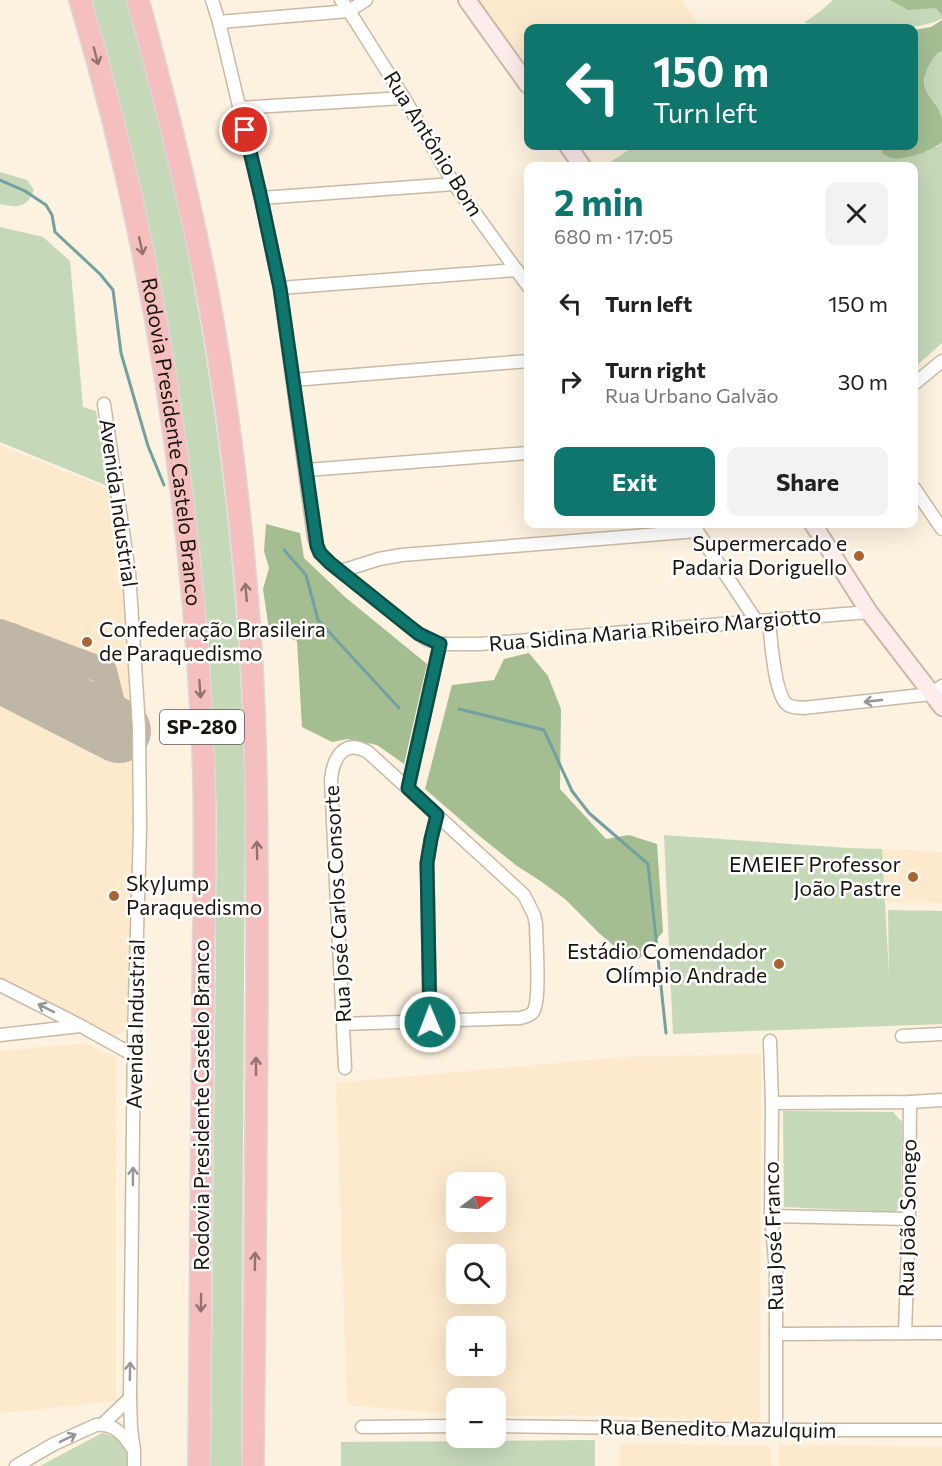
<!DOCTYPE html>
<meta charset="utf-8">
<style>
:root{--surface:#fff;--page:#f2f2f2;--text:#222;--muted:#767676;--accent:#0f766e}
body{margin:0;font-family:Commissioner,sans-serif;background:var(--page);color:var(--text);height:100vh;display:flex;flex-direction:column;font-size:22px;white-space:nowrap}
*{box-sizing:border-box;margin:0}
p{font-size:20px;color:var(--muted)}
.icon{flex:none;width:33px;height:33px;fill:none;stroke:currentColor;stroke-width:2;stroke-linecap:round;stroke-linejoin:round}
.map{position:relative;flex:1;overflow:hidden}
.panel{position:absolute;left:524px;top:162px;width:394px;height:366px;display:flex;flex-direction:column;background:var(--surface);border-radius:12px;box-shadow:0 6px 24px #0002}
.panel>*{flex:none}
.banner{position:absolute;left:524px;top:24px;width:394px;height:126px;border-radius:12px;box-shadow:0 6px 24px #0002;background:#0f766e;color:#fff;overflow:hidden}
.needle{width:39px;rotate:74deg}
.tools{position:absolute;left:446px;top:1172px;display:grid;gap:12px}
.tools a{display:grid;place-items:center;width:60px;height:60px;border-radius:12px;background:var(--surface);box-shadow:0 6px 24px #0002;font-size:30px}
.pin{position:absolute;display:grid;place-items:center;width:51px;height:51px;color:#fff;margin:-26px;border:3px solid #fff;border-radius:50%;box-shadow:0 2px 6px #0007}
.me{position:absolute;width:66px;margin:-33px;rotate:359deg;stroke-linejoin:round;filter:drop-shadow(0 0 4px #0008)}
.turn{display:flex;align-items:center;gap:21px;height:126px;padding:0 30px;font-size:27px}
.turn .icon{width:78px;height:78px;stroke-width:2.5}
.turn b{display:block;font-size:42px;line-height:51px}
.round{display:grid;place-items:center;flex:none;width:63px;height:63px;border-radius:12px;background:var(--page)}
.summary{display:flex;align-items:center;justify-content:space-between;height:102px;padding:0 30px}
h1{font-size:36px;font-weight:700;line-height:45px;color:var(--accent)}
.cta{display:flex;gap:12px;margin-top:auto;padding:12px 30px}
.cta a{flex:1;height:69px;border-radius:12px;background:var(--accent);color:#fff;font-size:24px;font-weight:700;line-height:69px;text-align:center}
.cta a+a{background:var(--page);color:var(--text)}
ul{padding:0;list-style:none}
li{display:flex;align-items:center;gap:18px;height:78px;padding:0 30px}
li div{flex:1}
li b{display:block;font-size:22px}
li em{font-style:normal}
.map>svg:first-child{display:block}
.built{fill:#fde9cc;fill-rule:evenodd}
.green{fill:#c5d8b8}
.forest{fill:#a4be92}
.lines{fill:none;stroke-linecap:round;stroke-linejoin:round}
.stream{stroke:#73a0a1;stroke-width:3}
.taxiway{stroke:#c0b6a6;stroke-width:26}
.runway{stroke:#c0b6a6;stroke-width:64}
.street-casing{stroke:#c8baa4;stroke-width:15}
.secondary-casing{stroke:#c8baa4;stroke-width:20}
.highway-casing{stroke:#dad9d8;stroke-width:24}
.street{stroke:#fff;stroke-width:12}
.secondary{stroke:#fcecec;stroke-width:16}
.highway{stroke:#f4bfbe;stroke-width:21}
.oneway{stroke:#91726e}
.oneway2{stroke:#989592}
.route-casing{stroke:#0a4d48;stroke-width:15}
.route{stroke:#0f766e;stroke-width:10}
.poi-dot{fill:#a86532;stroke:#fff;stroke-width:2}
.labels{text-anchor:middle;stroke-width:5;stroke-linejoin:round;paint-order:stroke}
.shield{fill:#fff;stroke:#5e5a55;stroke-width:1.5}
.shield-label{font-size:20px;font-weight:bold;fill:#19140c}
.street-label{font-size:21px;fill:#19140c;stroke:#fff}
.poi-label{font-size:21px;fill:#19140c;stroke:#fff;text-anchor:end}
</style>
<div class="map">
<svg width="942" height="1466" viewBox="0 0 942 1466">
<rect width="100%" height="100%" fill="#fdf1df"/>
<g class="built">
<polygon points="472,0 682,0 701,28 528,28 528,79"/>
<polygon points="0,445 111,490 125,586 133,714 132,911 126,1029 114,1037 0,978"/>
<polygon points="882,849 942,852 942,903 886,902"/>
<polygon points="86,1043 116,1057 116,1401 0,1413 0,1051"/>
<path d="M761 1054 760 1417 759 1422 621 1416 495 1415V1398H456V1414L347 1405 336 1083 623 1057ZM456 1182H495V1221H456ZM456 1254H495V1293H456ZM456 1326H495V1365H456Z"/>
<polygon points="620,1443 770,1446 772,1466 620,1466"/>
<polygon points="778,1445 942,1447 942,1466 780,1466"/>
</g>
<g class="green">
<path d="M90 0H127C202 261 240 533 245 804L241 1466H211L217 816 210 658 197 524 187 448 164 305 136 171 121 110Z"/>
<path d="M833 0H942V19C899 36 849 28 804 23L822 10Z"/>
<polygon points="942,51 942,118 935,103 924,89 925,74 936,53"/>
<polygon points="942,142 942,343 914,368 914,166 604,166 635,146 937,147"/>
<path d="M0 172 27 180 34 190C26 208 19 208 0 204Z"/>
<polygon points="0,227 43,237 70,261 83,407 96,411 110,487 0,442"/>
<polygon points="664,835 848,848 882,849 889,976 888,910 942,911 942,1024 673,1034"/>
<polygon points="783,1111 893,1112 902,1122 901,1203 896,1212 784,1207"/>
<path d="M102 1433C125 1440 127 1442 127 1466H40Z"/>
<polygon points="595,1440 595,1466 341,1466 341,1442"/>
</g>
<g class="forest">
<polygon points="890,0 942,0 942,15 936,8 908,10"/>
<path d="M942 20V51C935 53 934 58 930 64 913 94 937 95 942 119 942 126 942 135 942 142 934 150 903 161 892 158 888 157 886 155 883 154L881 146H914V30L931 27Z"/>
<polygon points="266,524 300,533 304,558 345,597 427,664 404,764 377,745 348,739 332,742 302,727 297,641 269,630 263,589 269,568 264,551"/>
<polygon points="529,653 548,676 561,709 560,789 606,839 629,835 657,844 663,932 639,959 620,951 600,934 565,899 539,880 517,866 477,834 425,789 452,685 494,680 504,659"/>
</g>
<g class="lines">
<g class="stream">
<polyline points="0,180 25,191 46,205 52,215 55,232 100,274 113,290 121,353 148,446 164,485"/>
<polyline points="284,550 306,575 318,620 399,708"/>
<polyline points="459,709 544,730 572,791 589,813 648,864 666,1033"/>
</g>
<g class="taxiway">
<polyline points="0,632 104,671 119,731"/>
<polyline points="12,636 36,689"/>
</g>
<polyline class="runway" points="0,670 119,731"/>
<g class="street-casing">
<g id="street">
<polyline points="212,0 219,22 261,198 280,288 314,537 320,553 330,563 410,627 426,639 440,644 480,644 869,612"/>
<polyline points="341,0 349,11 404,98 454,184 528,286"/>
<polyline points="219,22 349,11 366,0"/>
<polyline points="239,108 404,98"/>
<polyline points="261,198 454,184"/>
<polyline points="280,288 517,270"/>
<polyline points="293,380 528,361"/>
<polyline points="914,384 942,361"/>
<polyline points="104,404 129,572 139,727 140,829 134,1036 130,1398 131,1429 134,1450 134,1466"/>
<polyline points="306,470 528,453"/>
<polyline points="914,488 942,529"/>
<polyline points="693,525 757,622"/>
<polyline points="341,571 379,559 402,555 697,531"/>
<path d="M769 621C771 638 774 696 788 705 793 708 798 707 803 708L931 694 942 686"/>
<polyline points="408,787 440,644"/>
<polyline points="0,985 81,1026 135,1056"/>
<polyline points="430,1022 427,863 431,839 437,815"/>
<path d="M343 1024 520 1018C524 1017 530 1016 533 1012 541 1001 536 940 536 924L534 915 524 895 368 752C344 738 333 758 331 780L345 1068"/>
<polyline points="0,1035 80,1026"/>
<polyline points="902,1036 942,1034"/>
<polyline points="770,1041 772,1103 771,1216 776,1271 776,1430"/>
<polyline points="772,1103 910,1102 942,1100"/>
<polyline points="771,1216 909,1219"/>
<polyline points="905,1333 909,1219 910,1102"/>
<polyline points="776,1334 942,1333"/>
<polyline points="103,1424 130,1398"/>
<polyline points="495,1426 776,1430 942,1430"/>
<polyline points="362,1427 456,1426"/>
<path d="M16 1466 54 1444 96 1425C114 1423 124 1435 133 1449"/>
</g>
</g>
<g class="secondary-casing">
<g id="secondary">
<polyline points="467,0 528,85"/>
<polyline points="568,146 582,166"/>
<polyline points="813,524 869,612 942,707"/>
</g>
</g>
<g class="highway-casing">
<g id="highway">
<path id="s1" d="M80 0C149 230 187 469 201 708 207 805 204 902 203 998 202 1154 201 1310 199 1466"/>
<path d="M138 0C166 103 192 206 211 311 229 413 241 517 249 620 258 743 257 867 257 991 256 1149 255 1308 253 1466"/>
</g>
</g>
<use href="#street" class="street"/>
<use href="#secondary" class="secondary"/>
<use href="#highway" class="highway"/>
</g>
<defs><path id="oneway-shaft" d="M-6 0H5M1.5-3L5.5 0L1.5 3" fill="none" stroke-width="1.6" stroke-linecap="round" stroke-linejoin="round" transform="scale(1.5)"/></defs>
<g class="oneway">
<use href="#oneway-shaft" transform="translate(96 56) rotate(75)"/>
<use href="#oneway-shaft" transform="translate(141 246) rotate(78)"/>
<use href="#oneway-shaft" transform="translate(246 592) rotate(-95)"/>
<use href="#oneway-shaft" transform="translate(200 689) rotate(86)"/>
<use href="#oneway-shaft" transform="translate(257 850) rotate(-91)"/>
<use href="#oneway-shaft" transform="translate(256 1066) rotate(-90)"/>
<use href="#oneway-shaft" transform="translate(255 1261) rotate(-89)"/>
<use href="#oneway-shaft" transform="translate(201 1303) rotate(91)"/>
</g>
<g class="oneway2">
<use href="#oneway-shaft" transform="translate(873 701) rotate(174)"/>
<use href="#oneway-shaft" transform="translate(46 1008) rotate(-153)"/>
<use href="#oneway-shaft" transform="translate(133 1176) rotate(-89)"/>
<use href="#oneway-shaft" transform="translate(130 1371) rotate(-89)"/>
<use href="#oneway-shaft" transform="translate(68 1438) rotate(-26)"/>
</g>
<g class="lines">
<g class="route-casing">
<polyline id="route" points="245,130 261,198 280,288 317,546 320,553 330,563 410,627 419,634 440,644 408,788 437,815 431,839 427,863 430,1022"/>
</g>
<use href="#route" class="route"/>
</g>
<g class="poi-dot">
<circle cx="859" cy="556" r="6"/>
<circle cx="87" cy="642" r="6"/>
<circle cx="913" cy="877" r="6"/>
<circle cx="114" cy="896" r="6"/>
<circle cx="779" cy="964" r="6"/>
</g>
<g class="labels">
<rect class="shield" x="160" y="710" width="84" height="34" rx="4.5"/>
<g class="shield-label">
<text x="202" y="734">SP-280</text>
</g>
<g class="street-label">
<text transform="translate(433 144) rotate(58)" y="7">Rua Antônio Bom</text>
<text dy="7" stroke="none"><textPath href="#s1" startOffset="452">Rodovia Presidente Castelo Branco</textPath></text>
<text transform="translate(118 503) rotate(82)" y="7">Avenida Industrial</text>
<text transform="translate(655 630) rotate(-5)" y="7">Rua Sidina Maria Ribeiro Margiotto</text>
<text transform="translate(338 904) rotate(-93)" y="7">Rua José Carlos Consorte</text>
<text transform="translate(136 1024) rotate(-89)" y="7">Avenida Industrial</text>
<text transform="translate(202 1105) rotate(-90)" y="7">Rodovia Presidente Castelo Branco</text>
<text transform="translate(908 1218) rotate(-89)" y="7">Rua João Sonego</text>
<text transform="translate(774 1236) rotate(-92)" y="7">Rua José Franco</text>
<text transform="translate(718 1429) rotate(1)" y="7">Rua Benedito Mazulquim</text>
</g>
<g class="poi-label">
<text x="847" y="551">Supermercado e<tspan x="847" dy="24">Padaria Doriguello</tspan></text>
<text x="99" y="637" text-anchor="start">Confederação Brasileira<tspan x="99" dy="24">de Paraquedismo</tspan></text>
<text x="901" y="872">EMEIEF Professor<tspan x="901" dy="24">João Pastre</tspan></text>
<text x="126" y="891" text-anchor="start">SkyJump<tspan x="126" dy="24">Paraquedismo</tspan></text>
<text x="767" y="959">Estádio Comendador<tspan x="767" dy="24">Olímpio Andrade</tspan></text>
</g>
</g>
</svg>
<div class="tools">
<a><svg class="needle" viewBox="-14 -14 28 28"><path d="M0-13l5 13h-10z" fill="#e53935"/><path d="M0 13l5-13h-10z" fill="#767676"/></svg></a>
<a><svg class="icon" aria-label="search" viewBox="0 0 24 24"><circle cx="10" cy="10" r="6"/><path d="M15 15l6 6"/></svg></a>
<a>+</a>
<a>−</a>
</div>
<div class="pin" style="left:245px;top:130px;background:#d93025"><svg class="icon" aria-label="arrive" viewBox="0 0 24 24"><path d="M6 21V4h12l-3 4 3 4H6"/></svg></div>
<svg class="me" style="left:430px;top:1022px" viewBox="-20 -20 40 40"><circle r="17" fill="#0f766e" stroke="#fff" stroke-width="3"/><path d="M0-11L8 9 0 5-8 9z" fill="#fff"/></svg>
<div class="banner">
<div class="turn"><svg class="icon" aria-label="left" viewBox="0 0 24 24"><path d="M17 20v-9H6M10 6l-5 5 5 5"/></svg><div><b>150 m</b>Turn left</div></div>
</div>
<section class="panel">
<div class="summary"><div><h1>2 min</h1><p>680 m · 17:05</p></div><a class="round"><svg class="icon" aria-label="close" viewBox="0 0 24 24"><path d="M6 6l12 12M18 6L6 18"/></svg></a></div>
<ul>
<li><svg class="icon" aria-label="left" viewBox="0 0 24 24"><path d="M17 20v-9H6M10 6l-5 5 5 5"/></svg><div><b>Turn left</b></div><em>150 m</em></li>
<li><svg class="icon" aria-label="right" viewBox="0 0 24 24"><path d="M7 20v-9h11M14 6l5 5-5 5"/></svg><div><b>Turn right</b><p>Rua Urbano Galvão</p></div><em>30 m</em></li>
</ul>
<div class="cta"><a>Exit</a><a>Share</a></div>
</section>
</div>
